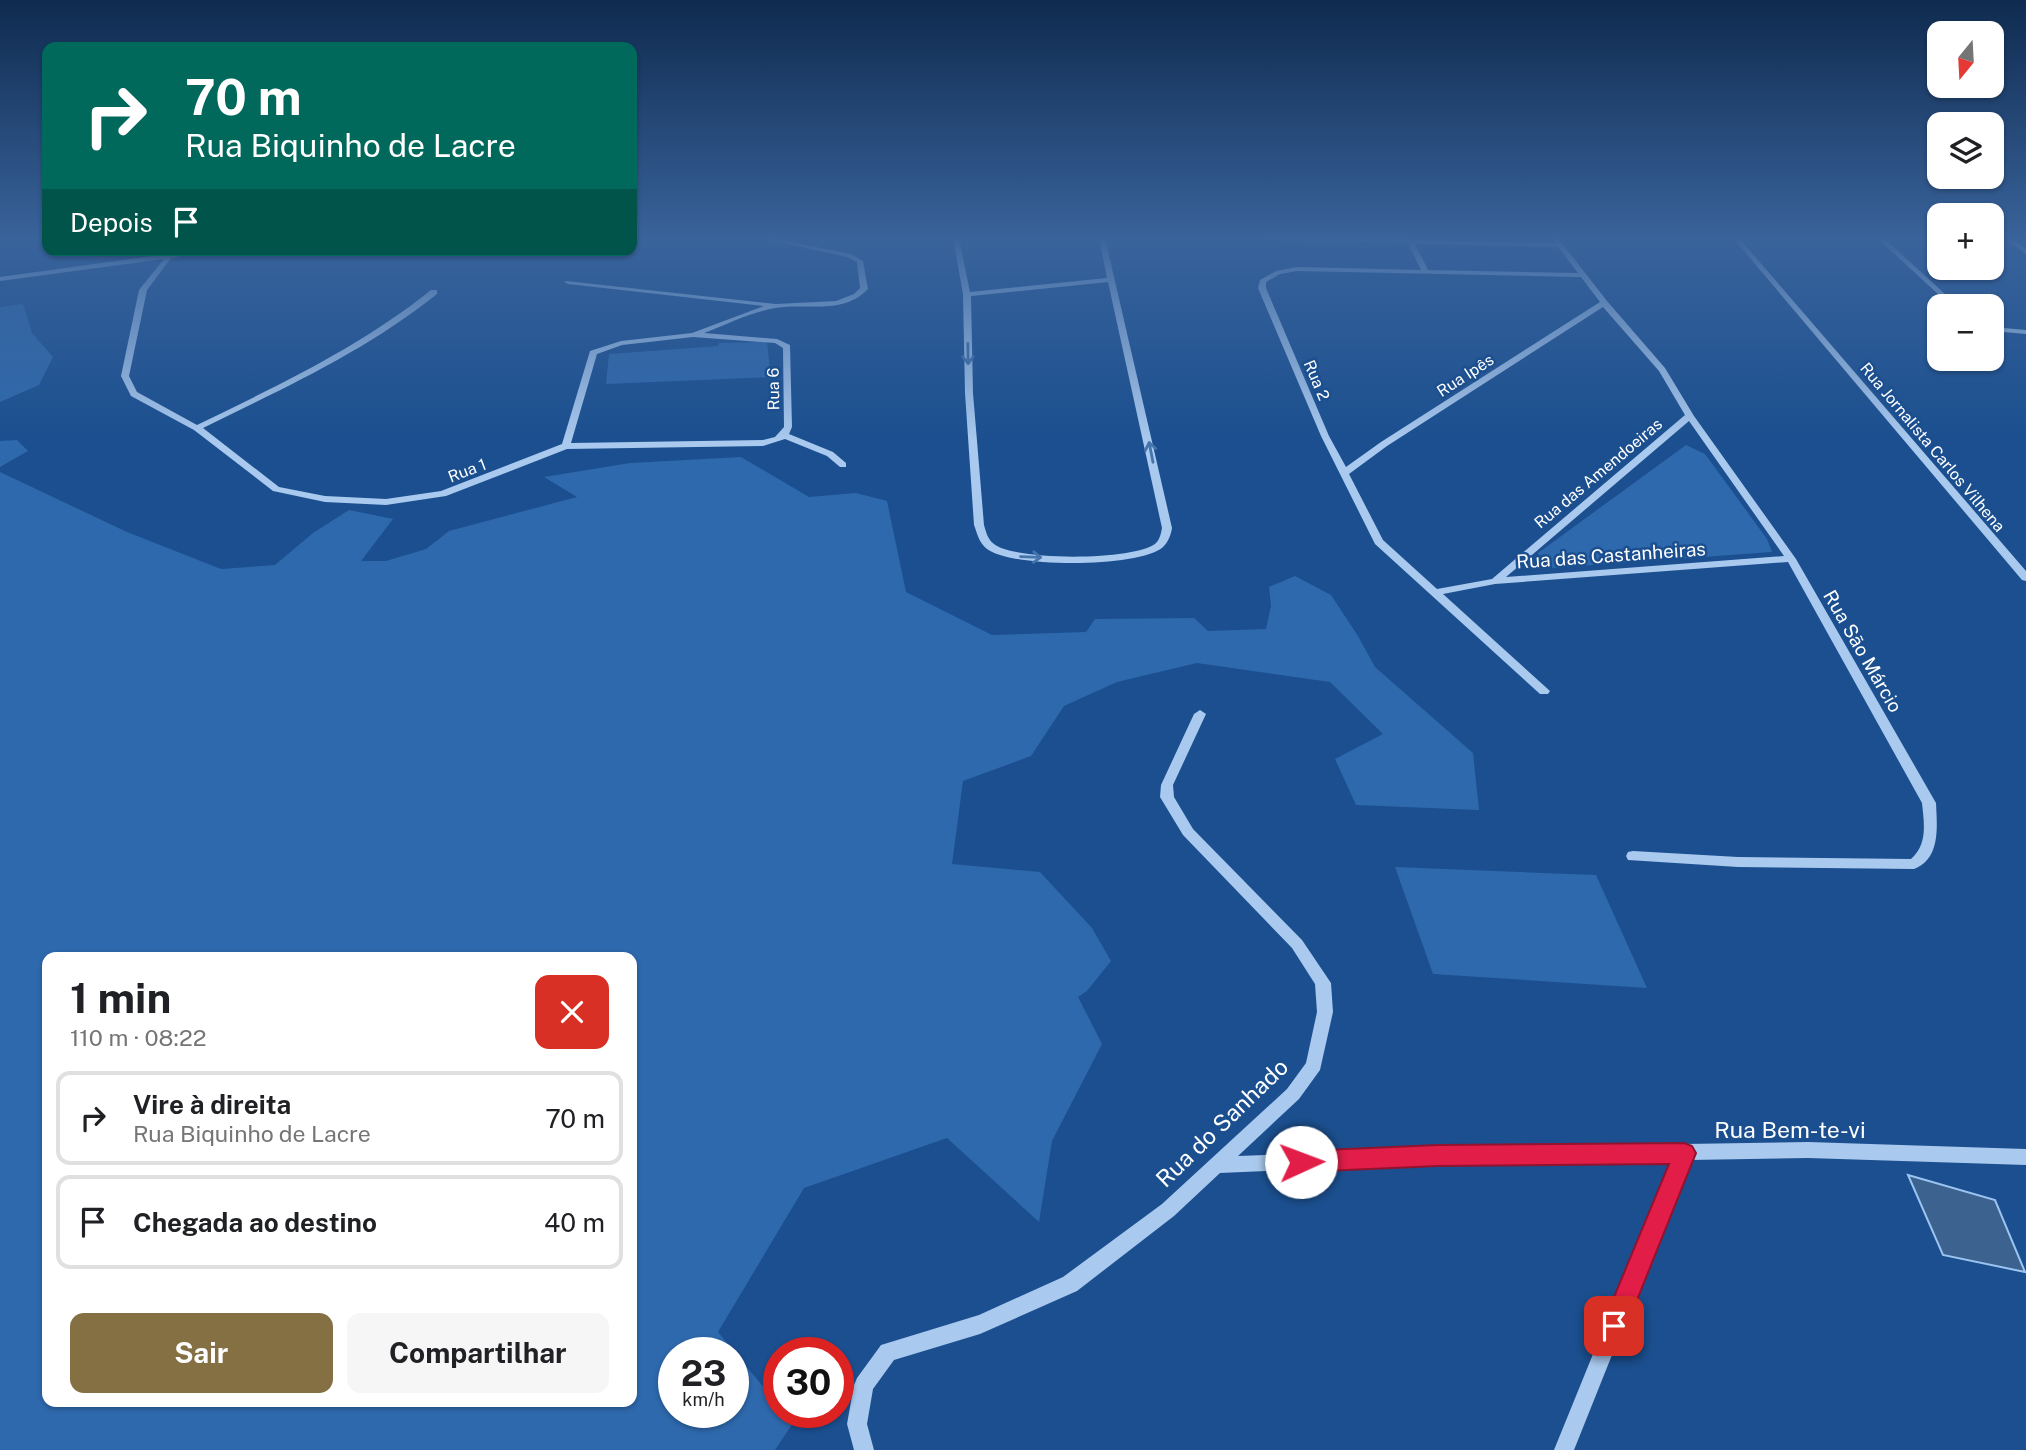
<!DOCTYPE html>
<html lang="pt">
<meta charset="utf-8">
<style>
:root{--surface:#fff;--page:#f6f6f6;--text:#202124;--muted:#757577;--line:#e0e0e0;--accent:#847042}
body{margin:0;font-family:"Public Sans",sans-serif;background:var(--page);color:var(--text);height:100vh;display:flex;flex-direction:column;font-size:26px;white-space:nowrap}
*{box-sizing:border-box;margin:0}
p{font-size:23px;color:var(--muted)}
.icon{flex:none;width:38px;height:38px;fill:none;stroke:currentColor;stroke-width:2;stroke-linecap:round;stroke-linejoin:round}
.map{position:relative;flex:1;overflow:hidden}
.details{position:absolute;left:42px;top:952px;width:595px;height:455px;display:flex;flex-direction:column;background:var(--surface);border-radius:14px;box-shadow:0 2px 5px #0004}
.details>*{flex:none}
.top-card{position:absolute;left:42px;top:42px;width:595px;height:214px;border-radius:14px;box-shadow:0 2px 5px #0004;background:#00695c;color:#fff;overflow:hidden}
.needle{width:46px;rotate:198deg}
.controls{position:absolute;left:1927px;top:21px;display:grid;gap:14px}
.controls a{display:grid;place-items:center;width:77px;height:77px;border-radius:14px;background:var(--surface);box-shadow:0 2px 5px #0004;font-size:35px}
.speed{position:absolute;left:658px;top:1337px;display:flex;gap:14px;font-size:35px;font-weight:700;text-align:center}
.speed>*{display:grid;place-content:center;width:91px;height:91px;border-radius:50%;background:var(--surface);box-shadow:0 2px 5px #0004;line-height:1}
.speed small{font-size:18px;font-weight:400}
.speed .limit{border:10px solid #d22;background:#fff;color:#111}
.pin{position:absolute;display:grid;place-items:center;width:60px;height:60px;color:#fff;margin:-30px;border-radius:14px;box-shadow:0 4px 10px #0006}
.me{position:absolute;width:77px;margin:-38px;rotate:88deg;stroke-linejoin:round;filter:drop-shadow(0 0 5px #0008)}
.turn{display:flex;align-items:center;gap:24px;height:147px;padding:0 28px;font-size:32px}
.turn .icon{width:91px;height:91px;stroke-width:2.5}
.turn b{display:block;font-size:49px;line-height:60px}
.then{display:flex;align-items:center;height:66px;padding:0 28px;background:#0003;gap:14px;font-size:26px}
.round{display:grid;place-items:center;flex:none;width:74px;height:74px;border-radius:14px;background:var(--page)}
.summary{display:flex;align-items:center;justify-content:space-between;height:119px;padding:0 28px}
h1{font-size:42px;font-weight:700;line-height:52px}
.cta{display:flex;gap:14px;margin-top:auto;padding:14px 28px}
.cta a{flex:1;height:80px;border-radius:14px;background:var(--accent);color:#fff;font-size:28px;font-weight:700;line-height:80px;text-align:center}
.cta a+a{background:var(--page);color:var(--text)}
ul{padding:0;list-style:none}
li{display:flex;align-items:center;gap:21px;height:94px;margin:0 14px 10px;padding:0 14px;border:4px solid var(--line);border-radius:14px}
li div{flex:1}
li b{display:block;font-size:26px}
li em{font-style:normal}
.map>svg:first-child{display:block}
.green{fill:#2e69ad;fill-rule:evenodd}
.water{fill:#3c6290;stroke:#9cc4f0;stroke-width:2}
.lines{fill:none;stroke-linecap:round;stroke-linejoin:round}
.minor{fill:#a9c9ee;fill-rule:evenodd}
.oneway{stroke:#4674ac}
.route{fill:#e11d48;stroke:#92132f;stroke-width:2}
.labels{text-anchor:middle;stroke-width:5;stroke-linejoin:round;paint-order:stroke}
.far-street-label{font-size:16px;fill:#fff;stroke:#1b4f8f}
.street-label{font-size:19px;fill:#fff;stroke:#1b4f8f}
.near-street-label{font-size:23px;fill:#fff;stroke:#1b4f8f}
</style>
<div class="map">
<svg width="2026" height="1450" viewBox="0 0 2026 1450">
<rect width="100%" height="100%" fill="#1b4f8f"/>
<g class="green">
<polygon points="23,304 32,333 53,357 39,385 0,402 0,307"/>
<polygon points="767,342 771,377 606,384 609,354 718,346 719,343"/>
<polygon points="17,440 28,451 0,467 0,441"/>
<polygon points="1686,445 1705,454 1767,539 1772,552 1538,569 1538,553"/>
<path d="M741 457 809 497 856 493 887 501 906 592 992 635 1086 632 1095 619 1194 618 1208 631 1266 629 1271 606 1269 587 1295 576 1331 595 1358 636 1375 667 1473 753 1479 810 1356 805 1335 759 1383 734 1330 682 1197 663 1117 682 1064 706 1031 756 963 781 952 864 1040 872 1092 928 1111 961 1087 991 1078 997 1102 1044 1052 1141 1039 1222 947 1138 804 1188 718 1332 779 1406V1412H784L793 1423 775 1450H0V472L127 532 221 569 275 565 313 533 349 510 393 519 361 561H386L426 549 449 531 577 497 544 477 630 463ZM632 957V1402H47V957ZM674 1353H733V1412H674Z"/>
<polygon points="1395,867 1596,875 1647,988 1433,974"/>
</g>
<polygon class="water" points="1908,1175 1995,1200 2025,1272 1943,1255"/>
<g class="lines">
<g class="minor">
<path d="M760 238H772L851 254 863 261 868 289C841 317 803 301 770 309 747 314 725 325 704 333L777 339 790 345 792 427 789 434 833 452 846 463V467H840L827 456 785 439 763 446 567 449 446 496 386 505 325 502 273 491 194 430 131 396 121 376 139 290 164 259 0 281V277L167 254 170 250H177L175 253 217 250 171 258 147 290 129 376 137 392 197 425C279 385 360 347 431 290H437V294C366 351 284 388 203 428L279 487 325 496 386 499 441 491 562 444 590 351 621 341 692 333 764 306 568 284 564 282 566 281 776 304 836 301 854 294 860 288 857 262 847 257ZM693 337 775 343 783 348 784 427 775 437 763 440 571 443 597 354 622 345Z"/>
<path d="M953 238H959L970 292 1107 278 1099 238H1105L1172 528C1171 535 1168 542 1163 547 1140 568 1011 568 987 549 979 543 977 533 974 525L965 393 963 294ZM1108 282 1162 528C1161 533 1160 539 1156 543 1136 561 1015 561 994 544 988 540 986 532 984 525L973 393 971 296Z"/>
<path d="M1262 238 1406 239V238H1412L1413 240 1555 243 1552 238H1558L1607 301 1665 368 1694 416 1796 559 1936 803C1937 826 1941 859 1914 869L1738 867 1628 860 1626 856 1628 852 1633 851 1738 857 1911 859C1928 844 1924 823 1922 803L1788 562 1495 584 1443 594 1550 691 1548 694H1540L1375 544 1321 436 1258 288 1260 280 1276 271 1297 267 1421 270 1408 243 1265 240ZM1415 244 1558 247 1578 273 1428 270ZM1297 271 1581 277 1600 302 1381 442 1346 467 1329 436 1266 288V282L1280 274ZM1603 307 1659 371 1685 415 1492 579 1437 589 1383 540 1349 474 1387 446ZM1689 421 1784 556 1506 577Z"/>
<polygon points="1733,238 1739,238 2026,571 2026,581 2022,580"/>
<polygon points="1877,238 1884,238 1958,306 1951,306"/>
<polygon points="2004,238 2011,238 2026,249 2026,254"/>
<polygon points="1992,327 2026,330 2026,334 1992,331"/>
<polygon points="1200,710 1206,714 1173,785 1174,797 1193,829 1302,940 1331,983 1333,1012 1320,1070 1299,1099 1238,1156 1439,1148 1808,1142 2026,1149 2026,1165 1808,1158 1690,1160 1574,1450 1554,1450 1672,1160 1439,1164 1220,1173 1174,1216 1077,1291 980,1334 894,1360 873,1389 867,1424 874,1450 854,1450 847,1424 854,1385 857,1378 881,1345 979,1315 1063,1277 1162,1204 1287,1089 1306,1063 1317,1012 1315,984 1292,948 1183,835 1160,797 1161,785 1194,714"/>
</g>
</g>
<defs><path id="oneway-shaft" d="M-6 0H5M1.5-3L5.5 0L1.5 3" fill="none" stroke-width="1.6" stroke-linecap="round" stroke-linejoin="round" transform="scale(1.75)"/></defs>
<g class="oneway">
<use href="#oneway-shaft" transform="translate(968 354) rotate(89)"/>
<use href="#oneway-shaft" transform="translate(1151 452) rotate(-101)"/>
<use href="#oneway-shaft" transform="translate(1031 557) rotate(2)"/>
</g>
<linearGradient id="sky" x2="0" y2="1"><stop stop-color="#0f2b4f"/><stop offset="0.54" stop-color="#39639b"/><stop offset="1" stop-color="#39639b" stop-opacity="0"/></linearGradient>
<rect width="2026" height="441" fill="url(#sky)"/>
<polygon class="route" points="1684,1143 1692,1146 1696,1153 1623,1335 1614,1339 1605,1335 1602,1326 1669,1164 1438,1166 1301,1172 1293,1169 1289,1162 1293,1154 1301,1151 1438,1145"/>
<g class="labels">
<g class="far-street-label">
<text transform="translate(1465 375) rotate(-33)" y="6">Rua Ipês</text>
<text transform="translate(1317 380) rotate(67)" y="6">Rua 2</text>
<text transform="translate(773 389) rotate(-91)" y="6">Rua 6</text>
<text transform="translate(1933 447) rotate(50)" y="6">Rua Jornalista Carlos Vilhena</text>
<text transform="translate(467 470) rotate(-21)" y="6">Rua 1</text>
<text transform="translate(1598 473) rotate(-40)" y="6">Rua das Amendoeiras</text>
</g>
<g class="street-label">
<text transform="translate(1611 555) rotate(-4)" y="7">Rua das Castanheiras</text>
<text transform="translate(1863 651) rotate(60)" y="7">Rua São Márcio</text>
</g>
<g class="near-street-label">
<text transform="translate(1222 1123) rotate(-44)" y="8">Rua do Sanhado</text>
<text x="1790" y="1138">Rua Bem-te-vi</text>
</g>
</g>
</svg>
<div class="controls">
<a><svg class="needle" viewBox="-14 -14 28 28"><path d="M0-13l5 13h-10z" fill="#e53935"/><path d="M0 13l5-13h-10z" fill="#757577"/></svg></a>
<a><svg class="icon" aria-label="layers" viewBox="0 0 24 24"><path d="M12 4l9 5-9 5-9-5zM3 14l9 5 9-5"/></svg></a>
<a>+</a>
<a>−</a>
</div>
<div class="speed"><div>23<small>km/h</small></div><div class="limit">30</div></div>
<div class="pin" style="left:1614px;top:1326px;background:#d93025"><svg class="icon" aria-label="arrive" viewBox="0 0 24 24"><path d="M6 21V4h12l-3 4 3 4H6"/></svg></div>
<svg class="me" style="left:1301px;top:1162px" viewBox="-20 -20 40 40"><circle r="19" fill="#fff"/><path d="M0-13L10 11 0 6-10 11z" fill="#e11d48"/></svg>
<div class="top-card">
<div class="turn"><svg class="icon" aria-label="right" viewBox="0 0 24 24"><path d="M7 20v-9h11M14 6l5 5-5 5"/></svg><div><b>70 m</b>Rua Biquinho de Lacre</div></div>
<div class="then">Depois<svg class="icon" aria-label="arrive" viewBox="0 0 24 24"><path d="M6 21V4h12l-3 4 3 4H6"/></svg></div>
</div>
<section class="details">
<div class="summary"><div><h1>1 min</h1><p>110 m · 08:22</p></div><a class="round" style="background:#d93025;color:#fff"><svg class="icon" aria-label="close" viewBox="0 0 24 24"><path d="M6 6l12 12M18 6L6 18"/></svg></a></div>
<ul>
<li><svg class="icon" aria-label="right" viewBox="0 0 24 24"><path d="M7 20v-9h11M14 6l5 5-5 5"/></svg><div><b>Vire à direita</b><p>Rua Biquinho de Lacre</p></div><em>70 m</em></li>
<li><svg class="icon" aria-label="arrive" viewBox="0 0 24 24"><path d="M6 21V4h12l-3 4 3 4H6"/></svg><div><b>Chegada ao destino</b></div><em>40 m</em></li>
</ul>
<div class="cta"><a>Sair</a><a>Compartilhar</a></div>
</section>
</div>
